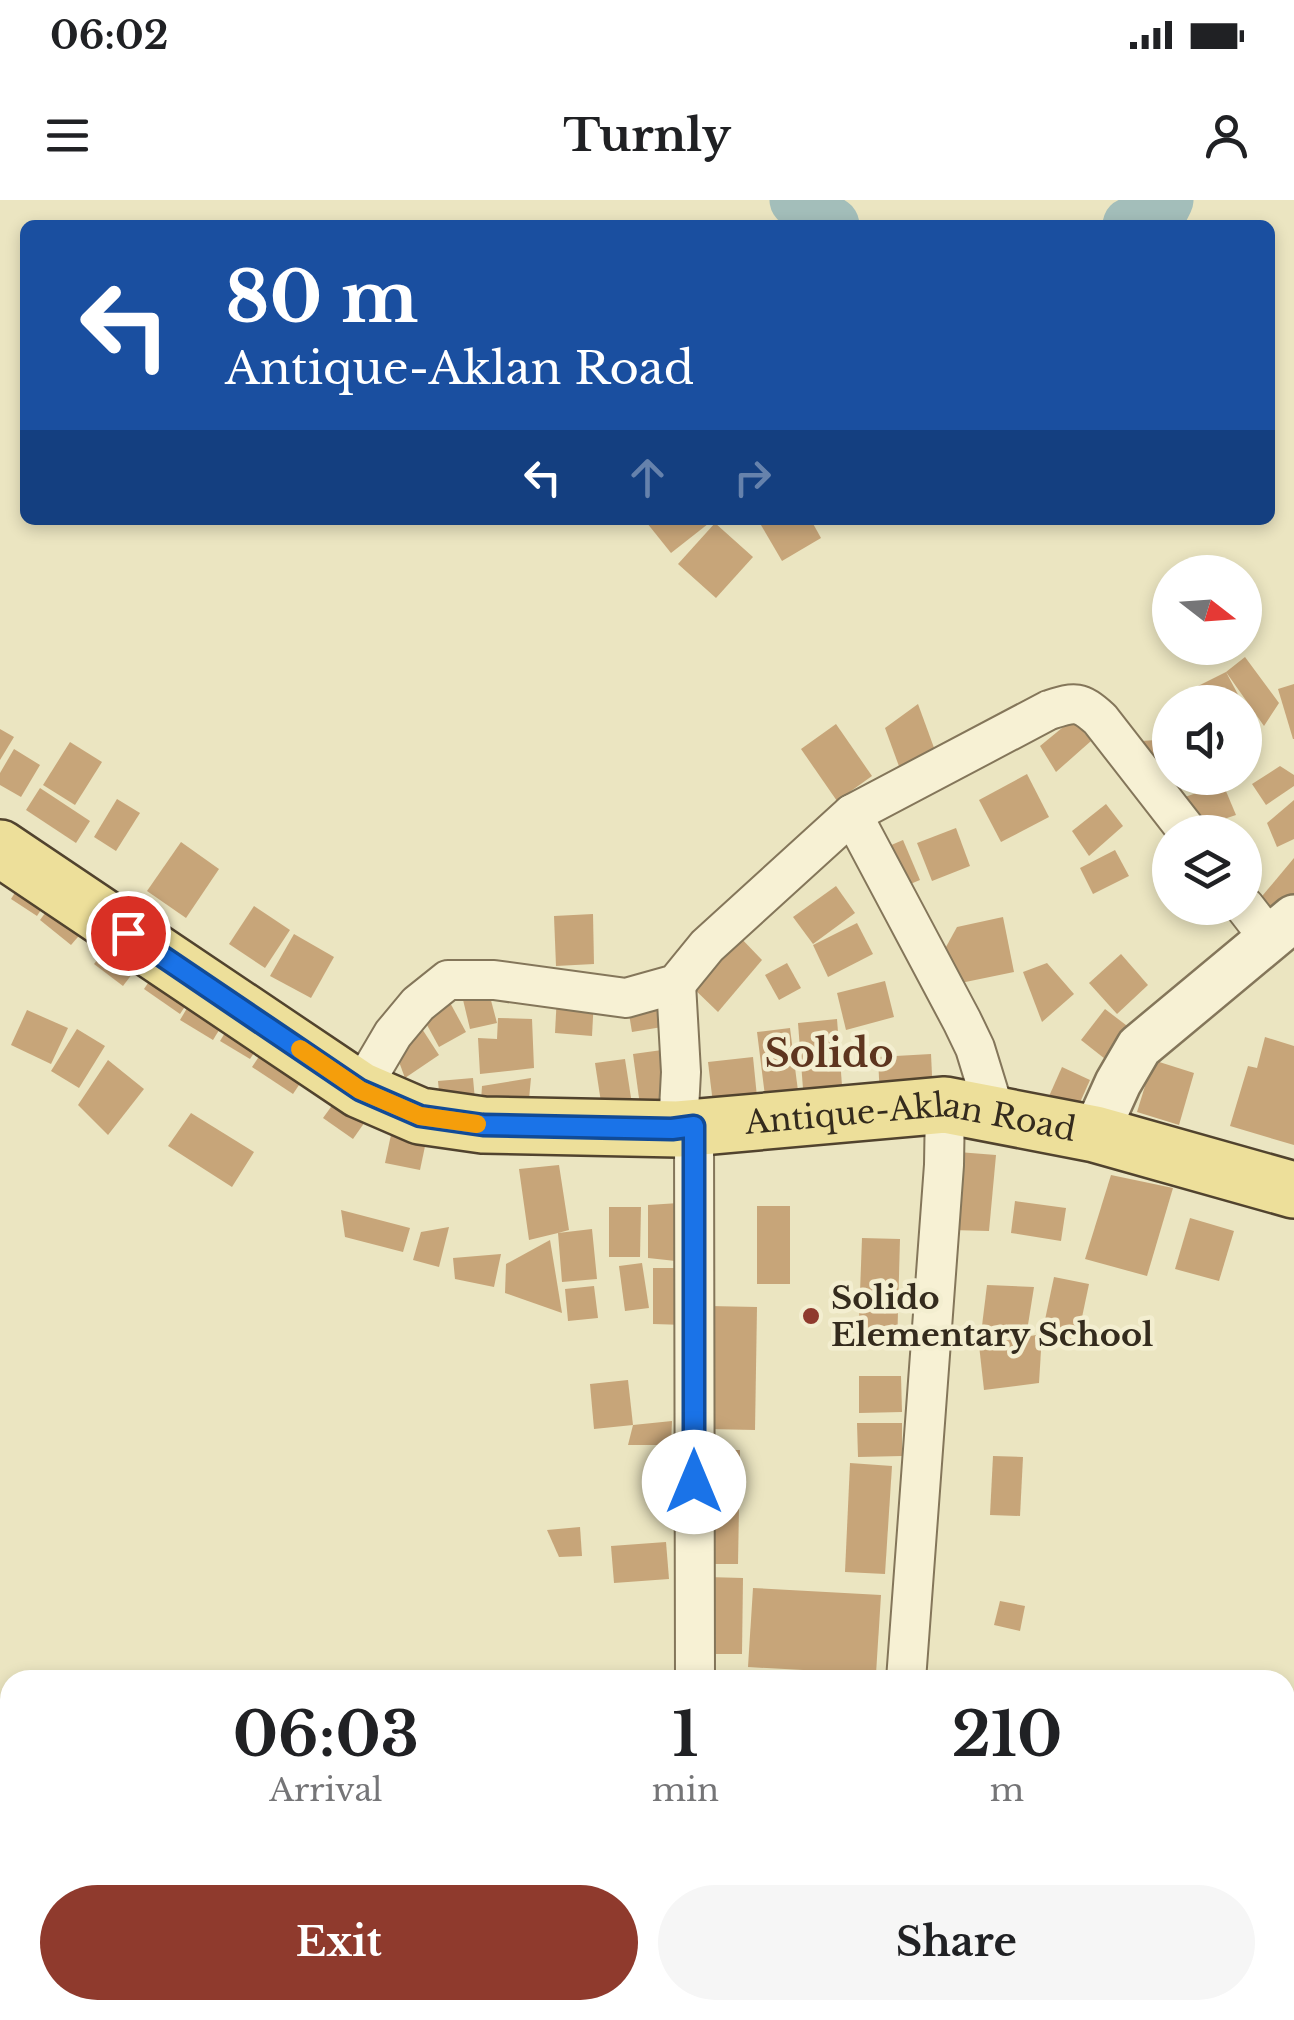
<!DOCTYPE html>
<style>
:root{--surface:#fff;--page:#f6f6f6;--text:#202124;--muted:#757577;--accent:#8f3a2d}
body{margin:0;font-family:"Libre Baskerville",serif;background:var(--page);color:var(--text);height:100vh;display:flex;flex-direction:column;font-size:38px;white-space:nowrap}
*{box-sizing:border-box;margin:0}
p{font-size:32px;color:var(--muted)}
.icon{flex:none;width:55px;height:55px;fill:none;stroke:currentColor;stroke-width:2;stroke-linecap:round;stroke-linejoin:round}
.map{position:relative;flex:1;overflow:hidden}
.details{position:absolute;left:0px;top:1470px;width:1295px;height:350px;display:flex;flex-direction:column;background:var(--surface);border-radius:30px 30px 0 0;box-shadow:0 5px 15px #0003}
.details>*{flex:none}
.guide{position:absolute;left:20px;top:20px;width:1255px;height:305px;border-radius:15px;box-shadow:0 5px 15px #0003;background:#1a4fa0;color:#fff;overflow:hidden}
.needle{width:65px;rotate:107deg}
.fabs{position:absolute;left:1152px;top:355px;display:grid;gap:20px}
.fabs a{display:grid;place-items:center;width:110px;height:110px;border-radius:50%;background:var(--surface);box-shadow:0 5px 15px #0003;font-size:50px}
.pin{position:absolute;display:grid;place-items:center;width:85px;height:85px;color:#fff;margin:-42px;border:5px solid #fff;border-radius:50%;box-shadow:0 2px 10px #0007}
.me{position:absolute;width:110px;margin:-55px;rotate:0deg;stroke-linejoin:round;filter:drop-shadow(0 0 8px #0008)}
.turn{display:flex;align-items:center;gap:35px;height:210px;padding:0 40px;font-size:45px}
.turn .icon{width:130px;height:130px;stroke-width:2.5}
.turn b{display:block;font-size:70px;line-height:85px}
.lanes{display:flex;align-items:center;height:95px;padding:0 40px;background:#0003;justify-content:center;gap:50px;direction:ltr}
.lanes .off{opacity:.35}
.eta{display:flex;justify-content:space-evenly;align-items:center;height:170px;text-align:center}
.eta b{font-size:60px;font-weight:700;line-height:70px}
.cta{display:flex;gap:20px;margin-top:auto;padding:20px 40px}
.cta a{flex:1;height:115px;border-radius:60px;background:var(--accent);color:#fff;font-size:40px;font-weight:700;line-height:115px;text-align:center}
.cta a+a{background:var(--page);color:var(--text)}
.status{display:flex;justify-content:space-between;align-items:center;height:70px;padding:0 50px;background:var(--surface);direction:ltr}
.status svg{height:28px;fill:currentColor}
header{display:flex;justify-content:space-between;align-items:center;height:130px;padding:0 40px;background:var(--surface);font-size:45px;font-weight:700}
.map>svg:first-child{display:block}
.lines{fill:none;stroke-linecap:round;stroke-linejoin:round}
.river{stroke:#a3beba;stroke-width:55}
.building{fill:#c7a579}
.minor-casing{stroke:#84765a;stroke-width:42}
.tertiary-casing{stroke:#84765a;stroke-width:50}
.primary-casing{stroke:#51432e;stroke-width:60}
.minor{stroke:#f7f1d4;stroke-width:38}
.tertiary{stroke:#f7f1d4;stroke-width:45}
.primary{stroke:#eddf9a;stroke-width:55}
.route-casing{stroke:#114b97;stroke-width:25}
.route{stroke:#1a73e8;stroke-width:18}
.slow{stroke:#f59e0b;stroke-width:18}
.poi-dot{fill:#8f3a2d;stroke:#f3eed0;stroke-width:4}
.labels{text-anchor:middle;stroke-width:9;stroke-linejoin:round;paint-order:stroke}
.street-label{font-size:32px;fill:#342b1d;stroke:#f3eed0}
.poi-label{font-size:32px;font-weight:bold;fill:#342b1d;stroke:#f3eed0;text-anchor:start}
.quarter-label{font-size:38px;font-weight:bold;fill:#5e351f;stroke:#f3eed0}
</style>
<div class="status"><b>06:02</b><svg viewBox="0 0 49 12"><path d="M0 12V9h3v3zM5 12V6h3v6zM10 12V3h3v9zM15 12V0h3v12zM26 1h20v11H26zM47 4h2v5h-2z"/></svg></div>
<header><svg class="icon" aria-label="menu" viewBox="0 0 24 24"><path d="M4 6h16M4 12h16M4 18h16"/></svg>Turnly<svg class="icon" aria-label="person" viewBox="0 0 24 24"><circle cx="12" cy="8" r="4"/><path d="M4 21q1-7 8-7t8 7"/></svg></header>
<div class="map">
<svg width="1294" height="1820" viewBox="0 0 1294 1820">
<rect width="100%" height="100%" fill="#ebe5c1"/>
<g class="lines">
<g class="river">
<polyline points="797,0 832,25"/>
<polyline points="1130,25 1160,12 1166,0"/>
</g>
</g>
<g class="building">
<polygon points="651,320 713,320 671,353 647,323"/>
<polygon points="758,320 811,320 821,338 782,361"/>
<polygon points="715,323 753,357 716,398 678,364"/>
<polygon points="1245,457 1279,503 1264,526 1226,472 1242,502 1192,502 1186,492 1226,472"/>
<polygon points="1294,484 1294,539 1293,539 1278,489"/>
<polygon points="918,504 937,556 900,569 885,528"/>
<polygon points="1245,509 1256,531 1245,538"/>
<polygon points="1073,519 1091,541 1056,572 1040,546"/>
<polygon points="836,524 872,576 837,601 801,549"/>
<polygon points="0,529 14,537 0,560"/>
<polygon points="1170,539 1170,578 1202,578 1167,592 1128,542"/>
<polygon points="70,542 102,562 75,605 43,585"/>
<polygon points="14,549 40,565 21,597 0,585 0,573"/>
<polygon points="1280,566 1294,575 1294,586 1266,605 1252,584"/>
<polygon points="1027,574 1049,617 1001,642 979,600"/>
<polygon points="1223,584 1236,615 1197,628 1176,600"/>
<polygon points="40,588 90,621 76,643 26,610"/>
<polygon points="117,599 140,613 116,651 94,637"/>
<polygon points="1294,600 1294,639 1277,647 1267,623"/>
<polygon points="1106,604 1123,626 1089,656 1072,631"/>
<polygon points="956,628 970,666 932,681 917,643"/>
<polygon points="903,640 920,680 898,689 882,649"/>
<polygon points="181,642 219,669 186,718 147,691"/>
<polygon points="1115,650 1129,676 1093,694 1080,668"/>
<polygon points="1294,658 1294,698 1273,718 1258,701"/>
<polygon points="28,672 54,690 37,716 11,699"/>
<polygon points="836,686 855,713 813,744 793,717"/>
<polygon points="57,697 90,723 71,745 40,720"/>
<polygon points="254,706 290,730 265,768 229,744"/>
<polygon points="593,714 594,764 556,766 554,716"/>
<polygon points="1003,717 1014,772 946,786 941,756 957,727"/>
<polygon points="857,723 873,754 828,777 813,745"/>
<polygon points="119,732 148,753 123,786 94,764"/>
<polygon points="294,734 334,757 311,798 270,776"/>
<polygon points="737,734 762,760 718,812 690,785"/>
<polygon points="1121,754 1148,785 1117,814 1089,783"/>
<polygon points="787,763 801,788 779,800 765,775"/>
<polygon points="1047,763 1074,794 1042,822 1023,772"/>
<polygon points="160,765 196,790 180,814 144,789"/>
<polygon points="885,781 894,817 846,830 837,793"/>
<polygon points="459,783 488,789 497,823 470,829"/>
<polygon points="196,793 229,814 213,840 180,820"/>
<polygon points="557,795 594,798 592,836 555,833"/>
<polygon points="663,796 668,826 632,832 627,802"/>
<polygon points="448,799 466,832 439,847 421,814"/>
<polygon points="1105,809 1139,835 1114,866 1081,840"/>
<polygon points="27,810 68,828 51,864 11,845"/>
<polygon points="236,815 266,834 250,859 220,841"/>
<polygon points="413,815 439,855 405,878 392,843"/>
<polygon points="498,818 532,819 534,868 480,874 478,838 497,839"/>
<polygon points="837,819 843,899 804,902 798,823"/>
<polygon points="790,828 799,899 766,904 757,832"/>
<polygon points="77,829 105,846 79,888 51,871"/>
<polygon points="272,837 313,864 293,894 252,867"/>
<polygon points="1265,837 1294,846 1294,945 1230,926 1248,866 1257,868"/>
<polygon points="662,850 673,925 642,920 633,854"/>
<polygon points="931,854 933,896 880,899 878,857"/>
<polygon points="753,857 758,907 714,912 708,862"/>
<polygon points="625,859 634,917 604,922 595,863"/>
<polygon points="108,860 144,889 108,935 78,905"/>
<polygon points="1153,860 1194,873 1179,925 1137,912"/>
<polygon points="1062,867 1090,880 1070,925 1042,912"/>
<polygon points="473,878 475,900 440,903 438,881"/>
<polygon points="531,878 527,920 480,916 482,886"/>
<polygon points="344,889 374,909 353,939 323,918"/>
<polygon points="191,913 254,952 232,987 168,946"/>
<polygon points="395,916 428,932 420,970 385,963"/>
<polygon points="958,952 996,955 989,1031 951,1030"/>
<polygon points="559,965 569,1030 558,1033 592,1029 597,1079 562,1082 558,1033 529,1040 519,969"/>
<polygon points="1111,975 1173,988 1147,1076 1085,1059"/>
<polygon points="1015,1001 1066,1008 1061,1041 1011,1033"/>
<polygon points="679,1003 685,1062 648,1058 648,1005"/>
<rect x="757" y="1006" width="33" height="78"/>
<polygon points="609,1007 641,1007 640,1057 609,1057"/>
<polygon points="341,1010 410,1028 403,1052 345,1037"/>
<polygon points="1190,1018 1234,1031 1219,1081 1175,1069"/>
<polygon points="449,1027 439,1067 413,1060 421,1032"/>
<polygon points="862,1038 900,1039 897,1148 858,1147"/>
<polygon points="550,1040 562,1113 505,1093 506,1064"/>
<polygon points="501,1054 494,1087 455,1079 453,1058"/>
<polygon points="642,1063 649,1108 625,1111 619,1066"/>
<polygon points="653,1068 686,1068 685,1125 653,1124"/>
<polygon points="1054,1077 1089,1084 1077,1141 1042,1134"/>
<polygon points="987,1085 1034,1087 1027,1131 981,1134"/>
<polygon points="594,1086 598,1118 568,1121 565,1089"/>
<polygon points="709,1106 757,1107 755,1230 707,1229"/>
<polygon points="1042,1134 1039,1183 984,1190 979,1145"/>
<polygon points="859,1176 901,1176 902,1212 859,1213"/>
<polygon points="628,1180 633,1225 594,1229 590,1184"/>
<polygon points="672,1221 671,1245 628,1245 633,1225"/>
<polygon points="857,1223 902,1223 902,1256 858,1257"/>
<polygon points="711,1250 740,1250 738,1364 709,1364"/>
<polygon points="993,1256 1023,1257 1020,1316 990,1315"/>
<polygon points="850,1263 892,1266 885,1374 845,1372"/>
<polygon points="580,1327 582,1356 559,1357 547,1330"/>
<polygon points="666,1342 669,1379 614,1383 611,1346"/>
<polygon points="707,1377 743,1378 742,1454 706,1454"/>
<polygon points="753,1388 881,1395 876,1474 748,1467"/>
<polygon points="1000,1401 1025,1406 1020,1431 994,1425"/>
</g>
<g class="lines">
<g class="minor-casing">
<g id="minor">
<polyline points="852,614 962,821 975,848 995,913"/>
<polyline points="1245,707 1269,738"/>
<polyline points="676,784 681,872 678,929"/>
<path d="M360 890 393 834 418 804 448 780H494L626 798 676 784 707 746 852 614 1049 510C1075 502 1079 500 1100 519L1188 632"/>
<polyline points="694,926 695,1480"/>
<polyline points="906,1480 944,965 945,905"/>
</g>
</g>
<g class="tertiary-casing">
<polyline id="tertiary" points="1095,934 1118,883 1139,847 1294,718"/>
</g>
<g class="primary-casing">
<g id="primary">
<path id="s1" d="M0 648 360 890 420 916 483 925 678 929 945 905 1095 934 1294 990"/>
</g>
</g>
<use href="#minor" class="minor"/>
<use href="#tertiary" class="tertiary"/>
<use href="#primary" class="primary"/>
</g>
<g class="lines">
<g class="route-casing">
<polyline id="route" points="128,733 360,890 420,916 483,925 672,929 694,926 694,1282"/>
</g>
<use href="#route" class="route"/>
<polyline class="slow" points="300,849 360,890 420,916 477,924"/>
</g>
<circle class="poi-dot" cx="811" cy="1116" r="10"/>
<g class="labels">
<g class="street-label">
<text dy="11" stroke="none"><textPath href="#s1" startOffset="992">Antique-Aklan Road</textPath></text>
</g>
<g class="poi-label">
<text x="831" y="1109">Solido<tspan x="831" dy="37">Elementary School</tspan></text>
</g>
<g class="quarter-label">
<text x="829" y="867">Solido</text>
</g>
</g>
</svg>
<div class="fabs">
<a><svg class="needle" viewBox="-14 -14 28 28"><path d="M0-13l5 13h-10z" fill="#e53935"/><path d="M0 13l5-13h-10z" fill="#757577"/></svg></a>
<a><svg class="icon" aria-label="sound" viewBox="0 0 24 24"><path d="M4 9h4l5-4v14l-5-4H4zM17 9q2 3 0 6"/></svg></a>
<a><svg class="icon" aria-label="layers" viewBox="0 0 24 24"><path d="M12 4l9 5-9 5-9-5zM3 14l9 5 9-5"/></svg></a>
</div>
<div class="pin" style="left:128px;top:733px;background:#d93025"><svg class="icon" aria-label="arrive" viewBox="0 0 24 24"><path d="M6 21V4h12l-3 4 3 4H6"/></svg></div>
<svg class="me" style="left:694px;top:1282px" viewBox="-20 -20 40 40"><circle r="19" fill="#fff"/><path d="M0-13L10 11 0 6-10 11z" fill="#1a73e8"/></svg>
<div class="guide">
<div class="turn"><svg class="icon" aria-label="left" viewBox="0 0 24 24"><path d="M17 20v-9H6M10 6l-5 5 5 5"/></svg><div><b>80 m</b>Antique-Aklan Road</div></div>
<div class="lanes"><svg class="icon" aria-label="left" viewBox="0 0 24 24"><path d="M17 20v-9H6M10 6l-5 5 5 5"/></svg><svg class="icon off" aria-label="ahead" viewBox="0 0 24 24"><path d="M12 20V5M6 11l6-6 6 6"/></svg><svg class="icon off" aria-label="right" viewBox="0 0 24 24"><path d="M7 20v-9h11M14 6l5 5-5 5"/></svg></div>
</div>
<section class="details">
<div class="eta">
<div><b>06:03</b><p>Arrival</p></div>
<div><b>1</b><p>min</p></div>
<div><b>210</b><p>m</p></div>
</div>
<div class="cta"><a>Exit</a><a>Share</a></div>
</section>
</div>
